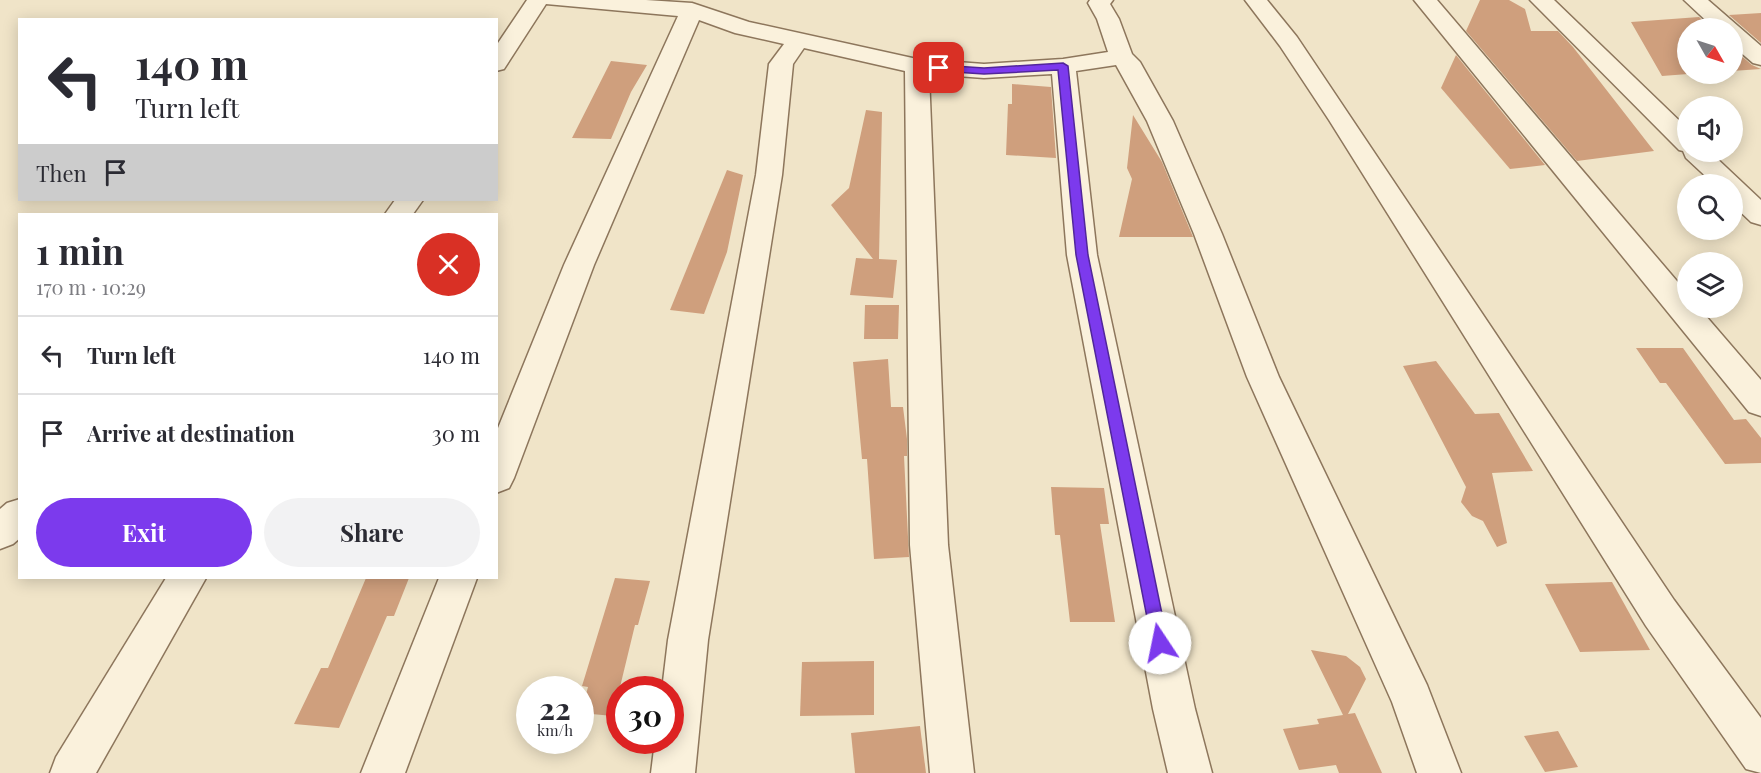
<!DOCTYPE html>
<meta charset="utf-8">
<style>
:root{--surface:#fff;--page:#f2f2f3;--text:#2b2b33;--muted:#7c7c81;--line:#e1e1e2;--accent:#7c3aed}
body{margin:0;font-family:"Playfair Display",serif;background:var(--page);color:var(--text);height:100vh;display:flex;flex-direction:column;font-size:22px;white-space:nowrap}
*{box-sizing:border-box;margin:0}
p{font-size:20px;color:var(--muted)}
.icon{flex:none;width:33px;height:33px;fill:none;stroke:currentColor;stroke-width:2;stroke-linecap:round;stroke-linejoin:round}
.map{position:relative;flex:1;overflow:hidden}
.details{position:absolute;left:18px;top:213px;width:480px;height:366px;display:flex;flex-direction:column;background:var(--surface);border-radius:0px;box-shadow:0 3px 15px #0003}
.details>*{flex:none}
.banner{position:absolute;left:18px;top:18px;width:480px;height:183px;border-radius:0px;box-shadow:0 3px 15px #0003;background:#fff;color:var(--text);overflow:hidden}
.needle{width:39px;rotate:129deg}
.fabs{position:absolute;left:1677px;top:18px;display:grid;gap:12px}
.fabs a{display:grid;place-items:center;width:66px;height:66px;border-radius:50%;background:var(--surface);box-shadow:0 3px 15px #0003;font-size:30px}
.speed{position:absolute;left:516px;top:676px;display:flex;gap:12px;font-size:30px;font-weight:700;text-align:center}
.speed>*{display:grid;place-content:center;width:78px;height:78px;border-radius:50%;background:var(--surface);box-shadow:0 3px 15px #0003;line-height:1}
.speed small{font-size:15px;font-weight:400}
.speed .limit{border:9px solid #d22;background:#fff;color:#111}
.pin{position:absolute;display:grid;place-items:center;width:51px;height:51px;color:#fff;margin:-26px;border-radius:12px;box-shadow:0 3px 9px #0006}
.me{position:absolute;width:66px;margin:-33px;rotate:349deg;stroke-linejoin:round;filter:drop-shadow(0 0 4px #0008)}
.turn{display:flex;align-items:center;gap:21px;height:126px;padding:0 18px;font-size:27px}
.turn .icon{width:78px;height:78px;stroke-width:2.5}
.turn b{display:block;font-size:42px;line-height:51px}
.then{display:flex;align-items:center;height:57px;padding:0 18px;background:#0003;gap:12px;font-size:22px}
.round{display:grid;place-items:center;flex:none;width:63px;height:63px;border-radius:32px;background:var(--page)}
.headline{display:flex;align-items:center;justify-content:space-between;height:102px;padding:0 18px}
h1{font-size:36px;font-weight:700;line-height:45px}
.primary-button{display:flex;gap:12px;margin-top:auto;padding:12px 18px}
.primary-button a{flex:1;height:69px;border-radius:36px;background:var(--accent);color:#fff;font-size:24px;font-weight:700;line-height:69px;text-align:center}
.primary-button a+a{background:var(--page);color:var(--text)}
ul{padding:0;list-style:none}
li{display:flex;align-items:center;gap:18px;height:78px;padding:0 18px;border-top:2px solid var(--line)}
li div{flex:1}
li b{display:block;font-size:22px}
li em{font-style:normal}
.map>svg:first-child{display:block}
.building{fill:#cf9f7d}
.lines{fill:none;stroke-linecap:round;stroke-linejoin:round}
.minor-casing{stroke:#8d765c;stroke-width:3}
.minor{fill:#faf1dc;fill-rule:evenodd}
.route{fill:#7c3aed;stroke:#51269a;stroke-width:1.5}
</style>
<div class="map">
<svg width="1761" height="773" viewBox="0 0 1761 773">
<rect width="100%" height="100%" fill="#f0e4c8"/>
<g class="building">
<polygon points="1480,0 1509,0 1525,9 1531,31 1558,31 1573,47 1654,151 1577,161 1466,31"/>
<polygon points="1761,13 1761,43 1729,15"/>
<polygon points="1699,17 1711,28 1688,28 1688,74 1662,76 1631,22"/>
<polygon points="1732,48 1752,65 1761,69 1732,71"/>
<polygon points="1456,55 1545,165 1510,169 1441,88"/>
<polygon points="611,61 647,65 631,92 611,139 572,138"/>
<polygon points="1012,84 1051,87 1056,158 1006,155 1008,104 1012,104"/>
<polygon points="866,110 882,112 879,259 897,260 893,298 850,295 856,258 873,259 831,205 849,188"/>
<polygon points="1133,115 1162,162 1193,237 1119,237 1132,179 1127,168"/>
<polygon points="727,170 743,175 727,252 704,314 670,310"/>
<polygon points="865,305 899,305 898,339 864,339"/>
<polygon points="1636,348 1683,348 1734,420 1746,419 1761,438 1761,463 1725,464 1666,383 1660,383"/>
<polygon points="888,359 891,407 903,407 907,439 907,456 904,456 909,557 874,559 867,459 862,459 853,362"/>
<polygon points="1436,361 1475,414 1499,413 1533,471 1492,473 1507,543 1497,547 1483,521 1472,516 1461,502 1466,487 1403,366"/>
<polygon points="1051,487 1104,488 1109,524 1100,524 1115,622 1070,622 1060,535 1055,535"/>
<polygon points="366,578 409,578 394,616 387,616 339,728 294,724 321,668 328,668"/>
<polygon points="615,578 650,581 638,625 635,625 613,716 581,713 588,687 582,686"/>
<polygon points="1612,582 1650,650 1580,652 1545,584"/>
<polygon points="1311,650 1346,656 1360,667 1366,679 1348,714 1355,713 1382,773 1339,773 1336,765 1299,770 1283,729 1319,724 1317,719 1343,715"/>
<polygon points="874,661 874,715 800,716 802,662"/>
<polygon points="920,726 926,773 855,773 851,733"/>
<polygon points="1558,731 1578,767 1545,772 1524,736"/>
</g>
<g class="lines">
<g class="minor-casing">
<g id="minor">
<polygon points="527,0 646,0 692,3 749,22 917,59 984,64 1063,59 1108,52 1097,19 1088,3 1090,0 1113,0 1110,4 1119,19 1132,54 1140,62 1173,121 1222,234 1279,377 1427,685 1461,773 1417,773 1392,702 1247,377 1194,234 1147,121 1116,65 1076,71 1097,255 1195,709 1212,773 1168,773 1153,709 1067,255 1052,74 984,78 929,74 948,545 974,773 930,773 910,545 905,71 804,48 793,64 782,175 708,640 695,773 651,773 655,741 670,741 670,690 662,690 668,640 756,175 769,64 784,44 735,33 699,20 594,265 514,478 509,488 496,493 496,433 564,265 678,16 546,4 504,69 496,71 496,46"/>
<polygon points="1245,0 1267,0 1297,37 1674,600 1761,718 1761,773 1746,769 1646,626 1329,120 1280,46"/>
<polygon points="1414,0 1437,0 1688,294 1688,308 1699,308 1761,380 1761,416 1749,412"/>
<polygon points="1530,0 1554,0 1688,129 1688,152 1710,152 1761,200 1761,225 1751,222 1732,204 1732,184 1714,184 1686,158 1683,151 1679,150"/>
<polygon points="1684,0 1708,0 1761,46 1761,65 1753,63 1732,45 1732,28 1714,28"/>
<polygon points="395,200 423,200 413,214 385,214"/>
<polygon points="20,499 20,538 13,544 0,549 0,509 7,503"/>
<polygon points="166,578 206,578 96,773 50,773 56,757"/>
<polygon points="439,578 477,578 405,773 361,773"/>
</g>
</g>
<use href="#minor" class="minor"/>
</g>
<polygon class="route" points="1063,63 1068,66 1088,255 1168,643 1166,648 1160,651 1154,648 1152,643 1076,255 1058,70 984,74 939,71 934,68 939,65 984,68"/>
</svg>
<div class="fabs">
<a><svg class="needle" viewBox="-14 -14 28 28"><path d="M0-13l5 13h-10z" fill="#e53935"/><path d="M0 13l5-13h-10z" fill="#7c7c81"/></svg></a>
<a><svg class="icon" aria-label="sound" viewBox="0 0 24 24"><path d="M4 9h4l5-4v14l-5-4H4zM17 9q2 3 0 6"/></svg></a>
<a><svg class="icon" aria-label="search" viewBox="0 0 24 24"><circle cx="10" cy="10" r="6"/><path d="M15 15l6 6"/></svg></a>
<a><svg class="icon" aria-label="layers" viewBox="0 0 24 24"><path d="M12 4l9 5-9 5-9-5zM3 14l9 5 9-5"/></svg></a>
</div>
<div class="speed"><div>22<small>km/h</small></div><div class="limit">30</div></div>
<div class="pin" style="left:939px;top:68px;background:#d93025"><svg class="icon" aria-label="arrive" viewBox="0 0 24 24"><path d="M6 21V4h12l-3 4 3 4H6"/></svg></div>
<svg class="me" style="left:1160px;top:643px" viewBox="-20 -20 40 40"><circle r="19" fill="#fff"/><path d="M0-13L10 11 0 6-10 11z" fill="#7c3aed"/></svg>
<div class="banner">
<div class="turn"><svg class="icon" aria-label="left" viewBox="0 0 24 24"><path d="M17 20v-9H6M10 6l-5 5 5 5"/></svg><div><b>140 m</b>Turn left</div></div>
<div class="then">Then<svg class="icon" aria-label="arrive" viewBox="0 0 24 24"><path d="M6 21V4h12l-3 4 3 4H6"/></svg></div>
</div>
<section class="details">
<div class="headline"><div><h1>1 min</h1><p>170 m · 10:29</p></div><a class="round" style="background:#d93025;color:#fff"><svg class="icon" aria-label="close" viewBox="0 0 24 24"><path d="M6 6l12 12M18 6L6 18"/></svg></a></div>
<ul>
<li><svg class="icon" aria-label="left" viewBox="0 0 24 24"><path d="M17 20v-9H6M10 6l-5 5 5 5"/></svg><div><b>Turn left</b></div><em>140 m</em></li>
<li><svg class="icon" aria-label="arrive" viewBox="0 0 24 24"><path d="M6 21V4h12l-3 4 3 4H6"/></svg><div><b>Arrive at destination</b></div><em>30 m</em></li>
</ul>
<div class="primary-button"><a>Exit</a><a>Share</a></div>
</section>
</div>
